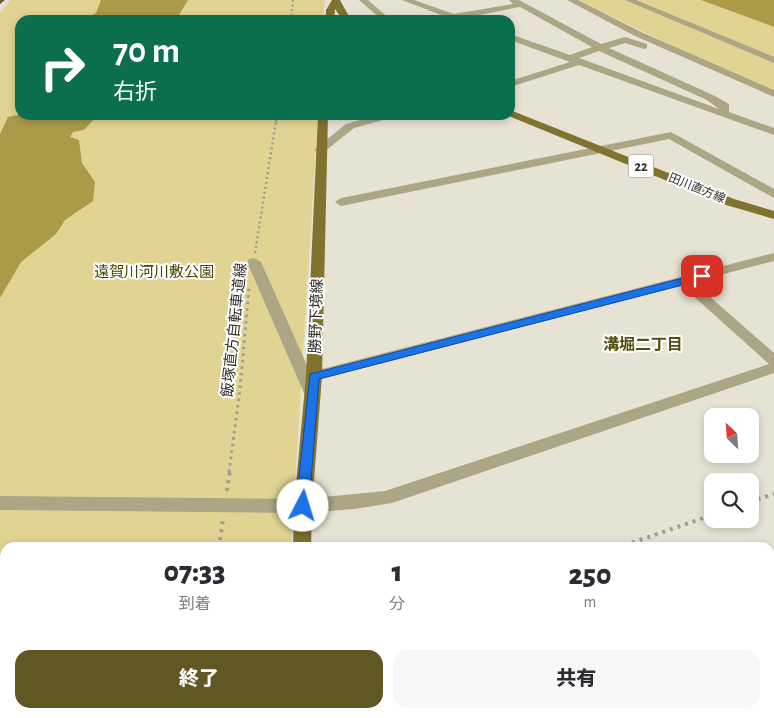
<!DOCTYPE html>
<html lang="ja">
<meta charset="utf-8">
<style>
:root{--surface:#fff;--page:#f7f7f7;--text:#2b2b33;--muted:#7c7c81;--accent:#615723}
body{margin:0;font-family:"Alegreya Sans","Noto Sans JP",sans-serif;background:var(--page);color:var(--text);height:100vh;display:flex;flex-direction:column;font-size:19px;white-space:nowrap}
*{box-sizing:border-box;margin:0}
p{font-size:16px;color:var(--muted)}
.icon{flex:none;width:28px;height:28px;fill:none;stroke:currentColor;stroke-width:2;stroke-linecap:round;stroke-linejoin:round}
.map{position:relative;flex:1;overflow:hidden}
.side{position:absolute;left:0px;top:542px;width:775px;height:176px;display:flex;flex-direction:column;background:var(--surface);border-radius:15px 15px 0 0;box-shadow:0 2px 8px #0003}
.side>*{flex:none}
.guide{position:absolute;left:15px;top:15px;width:500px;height:105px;border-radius:15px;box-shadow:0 2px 8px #0003;background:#0b6e4f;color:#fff;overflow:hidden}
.needle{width:32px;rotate:335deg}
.fabs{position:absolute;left:704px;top:408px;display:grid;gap:10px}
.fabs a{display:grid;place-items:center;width:55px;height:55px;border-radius:10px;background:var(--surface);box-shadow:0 2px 8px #0003;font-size:25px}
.pin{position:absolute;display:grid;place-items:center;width:42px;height:42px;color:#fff;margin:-21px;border-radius:10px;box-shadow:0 2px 8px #0006}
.me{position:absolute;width:55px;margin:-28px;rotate:5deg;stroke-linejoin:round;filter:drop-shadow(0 0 4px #0008)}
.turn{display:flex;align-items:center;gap:18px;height:105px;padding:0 15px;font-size:22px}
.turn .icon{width:65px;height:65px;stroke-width:2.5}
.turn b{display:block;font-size:35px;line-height:42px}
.eta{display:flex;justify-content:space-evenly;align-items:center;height:85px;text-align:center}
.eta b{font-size:30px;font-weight:800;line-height:35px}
.button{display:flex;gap:10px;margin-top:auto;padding:10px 15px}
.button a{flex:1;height:58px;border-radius:15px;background:var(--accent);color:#fff;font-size:20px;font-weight:800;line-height:58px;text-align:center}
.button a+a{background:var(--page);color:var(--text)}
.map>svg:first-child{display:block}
.green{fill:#e1d493}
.water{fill:#ab9a48}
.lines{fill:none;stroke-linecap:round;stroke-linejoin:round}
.path-far3{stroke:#9f9c91;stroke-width:2;stroke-dasharray:2 2.5;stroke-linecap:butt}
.path-far2{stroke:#9f9c91;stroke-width:2.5;stroke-dasharray:2 3;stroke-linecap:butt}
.path-far1{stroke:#9f9c91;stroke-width:3;stroke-dasharray:2.5 4;stroke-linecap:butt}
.path{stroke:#9f9c91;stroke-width:4;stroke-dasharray:3 5;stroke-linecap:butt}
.minor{fill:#ada685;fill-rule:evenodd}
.major{fill:#80722f;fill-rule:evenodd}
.highway{fill:#6c6020;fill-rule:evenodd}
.route{fill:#1a73e8;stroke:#114b97}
.labels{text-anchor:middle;stroke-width:4;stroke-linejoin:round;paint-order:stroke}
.far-street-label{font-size:12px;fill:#2f2e28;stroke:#fff}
.shield{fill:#fff;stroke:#6d6d68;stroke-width:1}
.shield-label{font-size:14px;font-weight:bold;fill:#2f2e28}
.park-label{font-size:15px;fill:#4f4300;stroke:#fff}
.street-label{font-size:15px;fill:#2f2e28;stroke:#fff}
.neighbourhood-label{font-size:16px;font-weight:bold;fill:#5a4e10;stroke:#fff}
</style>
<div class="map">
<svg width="774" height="718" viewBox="0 0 774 718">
<rect width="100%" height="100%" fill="#e6e3d4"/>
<g class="green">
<polygon points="10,0 325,0 323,20 20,20 20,115 318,115 291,547 5,548 5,714 277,714 277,718 0,718 0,13"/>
<polygon points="578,0 774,0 774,90 693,56"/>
</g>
<g class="water">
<polygon points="101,0 188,0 176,20 82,20 96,13"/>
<polygon points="701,0 774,0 774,27"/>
<polygon points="20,103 20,115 95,115 95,118 84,130 73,132 70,137 79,140 82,163 95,182 93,201 65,220 56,234 21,262 0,298 0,134 8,117 18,115"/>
</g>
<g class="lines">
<g class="path-far3">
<polyline points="291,20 293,0"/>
<polyline points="276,122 277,115"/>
</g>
<polyline class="path-far2" points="255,253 276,121"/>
<polyline class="path-far1" points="229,472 240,389 249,288"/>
<g class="path">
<polyline points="227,491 230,471"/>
<polyline points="750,502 774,494"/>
<polyline points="219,548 223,519"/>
<polyline points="617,548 712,515"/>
<polyline points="197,714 197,718"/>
</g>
<g class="minor">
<polygon points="359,0 368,0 391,20 382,20"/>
<path d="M402 0H414L454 14 513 4 509 0H519L601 44 625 37 647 44V48L644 49 625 43 609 48 715 96 729 104V112L774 128V135L579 65 510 87V81L570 62 510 40V34L570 55 592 47 520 7 464 18 466 20H454ZM599 51 707 100 719 109 579 58Z"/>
<polygon points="567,0 578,0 641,32 774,90 774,97 635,36"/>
<polygon points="625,0 636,0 774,57 774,63"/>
<polygon points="378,115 395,115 394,117 354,128 324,152 320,153 314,150 346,124"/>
<polygon points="671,132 774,189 774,198 669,139 341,206 335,202 341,198"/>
<polygon points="774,253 774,261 693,282 774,353 774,373 392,503 355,509 303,513 0,510 0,496 303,499 385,491 769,364 681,285 314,381 320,393 318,397 312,398 306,397 304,393 247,262 249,259 254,258 261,262 310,372"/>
</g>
<g class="major">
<polygon points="332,0 340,0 351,20 343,20 335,9 334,20 326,20 326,10"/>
<polygon points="510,110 734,199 774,211 774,219 726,205 506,115 510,115"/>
<polygon points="318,115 328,115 322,376 312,506 311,548 293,548 294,506 306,376"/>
<rect x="286" y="714" width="22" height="4"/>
</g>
<polygon class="highway" points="0,0 5,0 0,4"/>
</g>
<polygon class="route" points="702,273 707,276 706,279 319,379 309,506 307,509 298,509 296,506 310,374"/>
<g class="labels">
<g class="far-street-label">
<text transform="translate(697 188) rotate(22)" y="4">田川直方線</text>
</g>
<rect class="shield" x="628.5" y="154.5" width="25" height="23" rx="4"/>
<g class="shield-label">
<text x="641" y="171">22</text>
</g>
<g class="park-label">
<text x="154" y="277">遠賀川河川敷公園</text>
</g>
<g class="street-label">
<text transform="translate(316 316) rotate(-88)" y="5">勝野下境線</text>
<text transform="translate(234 330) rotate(-84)" y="5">飯塚直方自転車道線</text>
</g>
<g class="neighbourhood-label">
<text x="643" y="350">溝堀二丁目</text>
</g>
</g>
</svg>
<div class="fabs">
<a><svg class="needle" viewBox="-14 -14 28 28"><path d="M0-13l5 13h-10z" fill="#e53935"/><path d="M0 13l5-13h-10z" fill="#7c7c81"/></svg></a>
<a><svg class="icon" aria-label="search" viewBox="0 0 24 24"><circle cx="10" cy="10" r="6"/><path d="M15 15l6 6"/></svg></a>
</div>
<div class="pin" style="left:702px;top:276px;background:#d93025"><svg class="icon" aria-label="arrive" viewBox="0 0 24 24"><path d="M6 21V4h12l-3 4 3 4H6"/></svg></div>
<svg class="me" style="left:303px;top:506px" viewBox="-20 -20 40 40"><circle r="19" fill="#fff"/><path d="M0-13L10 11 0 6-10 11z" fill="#1a73e8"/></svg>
<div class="guide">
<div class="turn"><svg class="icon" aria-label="right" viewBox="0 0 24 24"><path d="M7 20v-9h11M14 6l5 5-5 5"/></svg><div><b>70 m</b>右折</div></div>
</div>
<section class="side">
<div class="eta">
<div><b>07:33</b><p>到着</p></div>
<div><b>1</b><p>分</p></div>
<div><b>250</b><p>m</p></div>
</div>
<div class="button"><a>終了</a><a>共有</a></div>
</section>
</div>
